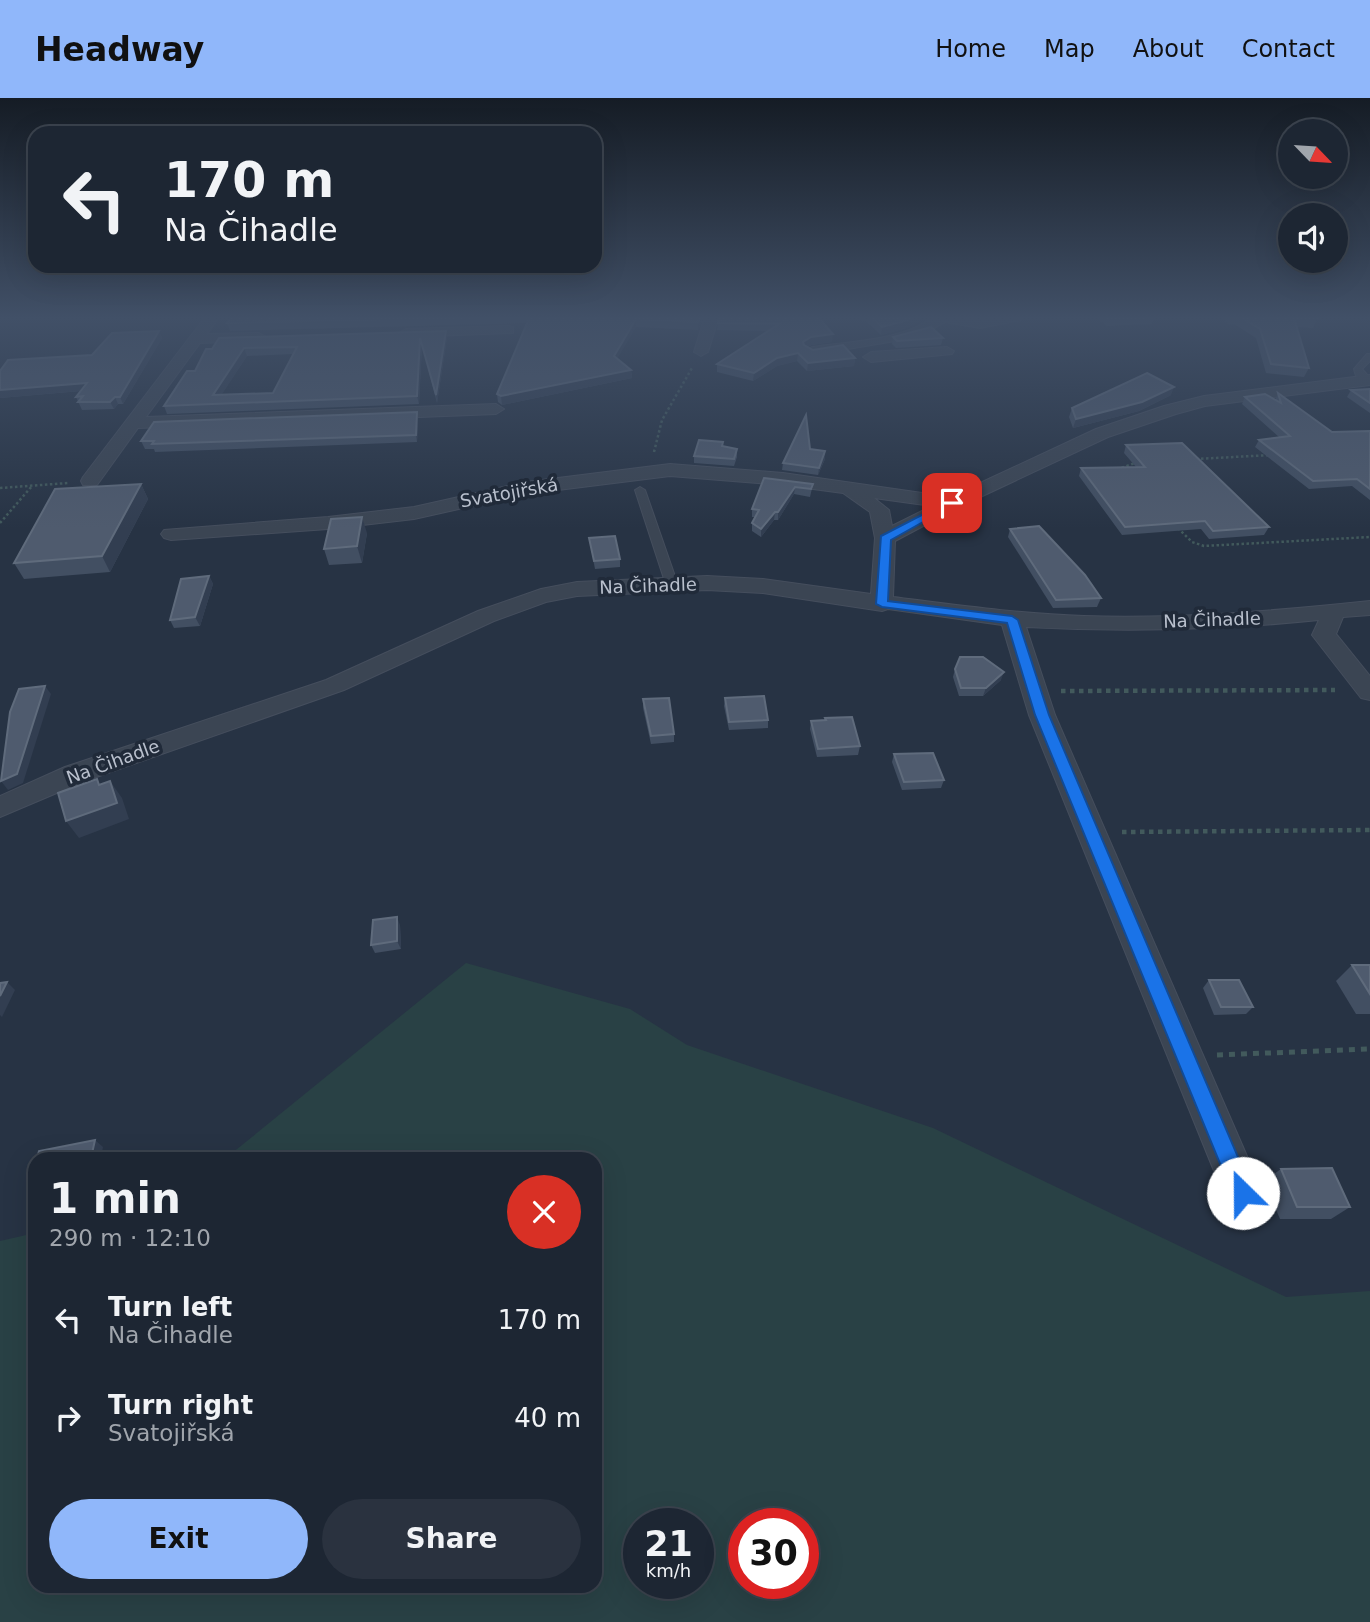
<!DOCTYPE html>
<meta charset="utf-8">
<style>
:root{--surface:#1d2633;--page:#2a323f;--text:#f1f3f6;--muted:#a0a5ac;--line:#3b434e;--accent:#90b7fa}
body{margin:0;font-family:"DejaVu Sans",sans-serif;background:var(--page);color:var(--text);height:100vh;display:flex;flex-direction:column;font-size:26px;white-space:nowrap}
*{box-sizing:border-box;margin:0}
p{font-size:23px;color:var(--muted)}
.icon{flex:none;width:38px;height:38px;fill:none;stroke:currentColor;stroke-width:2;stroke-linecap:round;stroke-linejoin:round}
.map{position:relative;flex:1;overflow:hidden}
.details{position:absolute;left:28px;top:1054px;width:574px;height:441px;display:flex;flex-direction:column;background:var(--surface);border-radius:21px;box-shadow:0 7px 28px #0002,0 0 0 2px var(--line)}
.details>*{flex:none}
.top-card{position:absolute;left:28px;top:28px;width:574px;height:147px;border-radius:21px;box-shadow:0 7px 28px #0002,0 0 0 2px var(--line);background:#1d2633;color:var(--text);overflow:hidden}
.needle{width:46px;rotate:115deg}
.tools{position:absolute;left:1278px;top:21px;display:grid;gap:14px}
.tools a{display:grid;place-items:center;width:70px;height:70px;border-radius:50%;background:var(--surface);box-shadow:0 7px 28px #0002,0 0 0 2px var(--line);font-size:35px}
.speed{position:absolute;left:623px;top:1410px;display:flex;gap:14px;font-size:35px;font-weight:700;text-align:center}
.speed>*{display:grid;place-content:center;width:91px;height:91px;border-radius:50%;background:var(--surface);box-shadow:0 7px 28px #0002,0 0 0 2px var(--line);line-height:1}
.speed small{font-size:18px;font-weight:400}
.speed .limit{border:10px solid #d22;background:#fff;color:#111}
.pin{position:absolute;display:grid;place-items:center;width:60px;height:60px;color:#fff;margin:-30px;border-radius:14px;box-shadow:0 4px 10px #0006}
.me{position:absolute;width:77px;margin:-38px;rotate:337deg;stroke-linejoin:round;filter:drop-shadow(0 0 5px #0008)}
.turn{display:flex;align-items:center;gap:24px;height:147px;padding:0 21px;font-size:32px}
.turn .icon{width:91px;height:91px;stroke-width:2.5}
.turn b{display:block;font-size:49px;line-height:60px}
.round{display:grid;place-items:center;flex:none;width:74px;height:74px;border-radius:37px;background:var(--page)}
.head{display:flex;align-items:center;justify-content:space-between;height:119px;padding:0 21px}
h1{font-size:42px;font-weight:800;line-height:52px}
.primary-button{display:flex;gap:14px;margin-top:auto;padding:14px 21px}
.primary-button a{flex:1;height:80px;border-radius:42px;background:var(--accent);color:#111;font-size:28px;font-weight:800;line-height:80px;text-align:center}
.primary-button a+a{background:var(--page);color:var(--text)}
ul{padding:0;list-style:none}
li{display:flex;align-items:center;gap:21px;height:98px;padding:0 21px}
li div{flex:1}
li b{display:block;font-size:26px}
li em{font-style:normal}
header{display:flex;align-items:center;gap:42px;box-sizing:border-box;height:98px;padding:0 35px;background:var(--accent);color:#111}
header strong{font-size:33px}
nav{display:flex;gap:38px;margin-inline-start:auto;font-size:24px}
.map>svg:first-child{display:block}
.green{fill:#294145;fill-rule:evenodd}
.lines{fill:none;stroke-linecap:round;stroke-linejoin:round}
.lane-casing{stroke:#454e5d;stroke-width:2}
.street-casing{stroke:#454e5d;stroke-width:2}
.path-far2{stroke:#425a5c;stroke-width:2.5;stroke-dasharray:2.5 2.5;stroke-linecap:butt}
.path-far1{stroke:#425a5c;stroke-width:4.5;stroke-dasharray:4.5 4.5;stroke-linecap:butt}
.path{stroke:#425a5c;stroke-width:5;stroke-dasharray:6 6;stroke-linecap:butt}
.lane{fill:#3b4553;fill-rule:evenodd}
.street{fill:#3b4553;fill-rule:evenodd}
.wall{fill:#424f62;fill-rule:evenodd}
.shaded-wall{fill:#323e51}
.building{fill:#4f5b6e;stroke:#5f6b7c;stroke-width:2;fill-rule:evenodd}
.route{fill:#1a73e8;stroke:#114b97;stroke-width:2}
.labels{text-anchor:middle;stroke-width:7;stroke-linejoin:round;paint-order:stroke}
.far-street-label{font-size:18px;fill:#b9c0cd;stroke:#202a39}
</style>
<header>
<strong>Headway</strong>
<nav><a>Home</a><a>Map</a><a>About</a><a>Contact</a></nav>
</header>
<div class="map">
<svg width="1370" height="1524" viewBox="0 0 1370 1524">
<rect width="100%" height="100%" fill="#273344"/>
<path class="green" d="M466 865 630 911 687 947 933 1030 1286 1199 1370 1193V1524H0V1143L35 1135V1488H595V1060H226ZM639 1426H698V1486H639ZM744 1426H803V1486H744Z"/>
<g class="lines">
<g class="lane-casing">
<g id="lane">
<polygon points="1367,256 1370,256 1370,263 1362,271 1370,280 1370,284 1367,285 1356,278 1354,271"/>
<polygon points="640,389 645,392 678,487 676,489 666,487 635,392"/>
</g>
</g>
<g class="street-casing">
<g id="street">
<polygon points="206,218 220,218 207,236 259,235 266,239 259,243 200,245 146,319 496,306 504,311 496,316 138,330 97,387 83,387 81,383 83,379"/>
<polygon points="705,218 719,218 708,254 701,258 694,254"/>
<polygon points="857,218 916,218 917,219 915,222 889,226 859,221"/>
<path d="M935 218 980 222 1000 218 1023 219 1021 222 980 230 945 224 924 236 907 241 812 257 805 253 812 249C851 243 903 243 935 218Z"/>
<polygon points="508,228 513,229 513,235 406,239 399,235 406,231"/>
<polygon points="947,249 954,253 952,256 871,264 863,259 871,254"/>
<path d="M1370 277V287L1205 308 1176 316 1108 339 959 409 895 443 893 499C957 507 1020 516 1084 518 1179 521 1275 513 1370 503V517L1343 519 1336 536 1370 578V602L1361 600 1312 537 1319 522C1222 532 1123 534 1026 529L1055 617 1263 1095 1257 1109 1243 1115 1229 1109 1223 1095 1029 617 1002 527 888 511 882 513 763 495 707 492 577 498 546 504 494 523 344 592 85 683 0 719V698L65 669 326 582 478 513 541 491 577 484 707 478 763 481 871 496 875 440 870 414 843 395 783 387 670 378 526 396 414 421 328 431 171 442 164 440 161 436 164 432 328 419 414 409 526 384 670 366 783 375 950 399 1096 331 1164 308 1204 298ZM874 400 932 408 892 428 889 412Z"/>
</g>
</g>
<g class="path-far2">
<polyline points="654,354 662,322 692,270"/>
<polyline points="1196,361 1271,357"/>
<polyline points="1124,373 1121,370 1135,365"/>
<polyline points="0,390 68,385"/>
<polyline points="0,425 32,388"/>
<polyline points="1178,430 1192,444 1204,448 1370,439"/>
</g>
<g class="path-far1">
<polyline points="1061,593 1335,592"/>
<polyline points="1122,734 1370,732"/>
</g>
<polyline class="path" points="1217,957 1370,951"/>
<use href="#lane" class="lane"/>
<use href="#street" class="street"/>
</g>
<g class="wall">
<polygon points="232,218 704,218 698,232 636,229 617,260 631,272 632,280 502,307 498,304 497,296 527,225 230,233 227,225"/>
<polygon points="817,218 832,244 811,247 808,249 813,252 855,260 854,268 807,273 797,263 777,268 753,283 717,274 717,266 767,233 717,232 718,225"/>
<polygon points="869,218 874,218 907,230 881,237 868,225"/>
<polygon points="1095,218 1154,218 1154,219 1152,226 1107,228"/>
<polygon points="1220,218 1315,218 1317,220 1313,230 1297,229 1309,270 1304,279 1266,275 1256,240 1234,226 1229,227"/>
<polygon points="159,233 162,240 123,306 118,306 114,311 82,312 76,299 81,293 0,300 0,273 92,257"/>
<polygon points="893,239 943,240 941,247 896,250 892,246"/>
<path d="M447 240 437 305 422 247 419 306 167 316 164 308 195 273 206 251ZM293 256 273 295 221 297 247 258Z"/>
<polygon points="1370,291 1370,315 1347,299 1351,292"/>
<polygon points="1278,295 1332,334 1370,333 1370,402 1352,388 1309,391 1255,349 1259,342 1279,339 1242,306 1245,299 1275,302"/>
<polygon points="1171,297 1139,313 1073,330 1069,319 1072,310"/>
<polygon points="417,314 418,322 417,344 155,354 154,351 145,351 141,343"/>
<polygon points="1126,347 1269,429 1264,437 1209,441 1201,431 1122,437 1079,378 1081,370 1136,369 1124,355"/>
<polygon points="723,348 737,351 737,359 734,368 694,365 694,358"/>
<polygon points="825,361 818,377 782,372 783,365"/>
<polygon points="764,380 813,386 810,399 794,396 778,422 774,422 761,439 752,433 752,425 755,419 752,419 752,411"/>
<polygon points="141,386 148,401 110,474 24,481 14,465"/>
<polygon points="1010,431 1101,500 1097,509 1053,510 1008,439"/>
<polygon points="367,435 362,465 329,467 324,451"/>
<polygon points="589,440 620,461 620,469 595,471"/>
<polygon points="209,478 213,486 200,528 174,530 170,522"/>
<polygon points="955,571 1001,582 983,598 959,598 953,579"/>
<polygon points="725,600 768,622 768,630 729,632 724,608"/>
<polygon points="643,601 674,636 674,644 651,646 643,610"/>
<polygon points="825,620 860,648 858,657 817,659 810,631 811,623 824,622"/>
<polygon points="894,656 944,682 941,690 902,692 892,664"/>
<polygon points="400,827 401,851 375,855 371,847"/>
<polygon points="1352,867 1370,867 1370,916 1356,916 1336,883"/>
<polygon points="1209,882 1253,909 1246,916 1214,917 1203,890"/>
<polygon points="1281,1071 1350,1109 1331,1121 1280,1121 1264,1083"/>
</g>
<g class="shaded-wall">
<polygon points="701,218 704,218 698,232 698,224"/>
<polygon points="916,218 930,218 907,230 881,237 882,229"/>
<polygon points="636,221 636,229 614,266 614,258"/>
<polygon points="159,233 162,240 123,306 120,299"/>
<polygon points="446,233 447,240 437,305 436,297"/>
<polygon points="833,236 832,244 811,247 803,252 803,244 811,239"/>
<polygon points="420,240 422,247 419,306 417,298"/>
<polygon points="244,250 247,258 216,305 213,297"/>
<polygon points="798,255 797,263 777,268 753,283 754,275 777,260"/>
<polygon points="855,260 854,268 807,273 808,265"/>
<polygon points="631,272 632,280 502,307 501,298"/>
<polygon points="87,285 91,292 0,300 0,292"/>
<polygon points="1174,289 1171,297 1139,313 1073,330 1076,321"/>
<polygon points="115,299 118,306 114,311 110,304"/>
<polygon points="417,314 418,322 417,344 416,337"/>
<polygon points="825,353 825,361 818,377 819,370"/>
<polygon points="141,386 148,401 110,474 102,458"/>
<polygon points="795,389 794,396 778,422 778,414"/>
<polygon points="775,414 774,422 761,439 761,431"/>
<polygon points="362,419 367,435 362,465 357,448"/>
<polygon points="209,478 213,486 200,528 195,519"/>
<polygon points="1004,574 1001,582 983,598 986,590"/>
<polygon points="45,588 51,596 23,685 8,692 1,683"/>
<polygon points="110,683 122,700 129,721 79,740 66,723"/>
<polygon points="397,819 400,827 401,851 397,843"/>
<polygon points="7,884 15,892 2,919 0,917 0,898"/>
<polygon points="95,1042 103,1049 101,1060 91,1060"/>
</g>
<g class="building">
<polygon points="232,218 521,218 227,225"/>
<polygon points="530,218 701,218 698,224 636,221 614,258 631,272 501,298 497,296"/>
<polygon points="719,218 817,218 833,236 811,239 803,244 804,247 813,252 843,247 855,260 808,265 798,255 777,260 754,275 717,266 779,226 718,225"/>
<polygon points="870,218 891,221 906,218 916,218 908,222 882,229"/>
<polygon points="1105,218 1154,218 1154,219 1109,221"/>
<polygon points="1239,218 1315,218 1317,220 1294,220 1309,270 1271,266 1260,231"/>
<polygon points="931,229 943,240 897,243 893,239"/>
<polygon points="159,233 120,299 115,299 110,304 78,304 83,298 76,299 87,285 0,292 0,273 8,262 92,257 112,235"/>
<path d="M446 233 436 297 420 240 417 298 164 308 187 273H195L206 251H212L219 240ZM297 249 273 295 213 297 244 250Z"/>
<polygon points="1147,275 1174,289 1142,304 1076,321 1072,310"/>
<polygon points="1370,291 1370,305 1351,292"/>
<polygon points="1278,295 1332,334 1370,333 1370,391 1357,381 1313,383 1259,342 1290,338 1245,299 1265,296 1281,305"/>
<polygon points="417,314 416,337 152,346 154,343 141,343 154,324"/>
<polygon points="806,317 810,351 825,353 819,370 783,365"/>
<polygon points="699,342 723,344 722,348 737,351 734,361 694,358"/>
<polygon points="1182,345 1269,429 1213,433 1205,423 1125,429 1081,370 1145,369 1126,347"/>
<polygon points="764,380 813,386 811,391 795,389 778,414 775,414 761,431 752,425 759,412 752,411"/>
<polygon points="141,386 102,458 14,465 55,391"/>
<polygon points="362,419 357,448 324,451 331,421"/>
<polygon points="1039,428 1085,477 1101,500 1056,502 1010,431"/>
<polygon points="615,438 620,461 594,463 589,440"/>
<polygon points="209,478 195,519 170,522 181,481"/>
<polygon points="960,559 983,559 1004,574 986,590 961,590 955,571"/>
<polygon points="45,588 17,676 1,683 10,614 19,591"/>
<polygon points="764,598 768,622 729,624 725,600"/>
<polygon points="669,600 674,636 651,638 643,601"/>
<polygon points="852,619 860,648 818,651 811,623 826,622 825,620"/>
<polygon points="933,655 944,682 904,684 894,656"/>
<polygon points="97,681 99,687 110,683 117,705 66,723 58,695"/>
<polygon points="397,819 397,843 371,847 373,822"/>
<polygon points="1352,867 1370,867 1370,896"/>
<polygon points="1209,882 1239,882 1253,909 1221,909"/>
<polygon points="7,884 0,898 0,885"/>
<polygon points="95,1042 91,1060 37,1060 39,1053"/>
<polygon points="1332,1070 1350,1109 1297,1109 1281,1071"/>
</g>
<linearGradient id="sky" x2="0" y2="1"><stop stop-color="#151c25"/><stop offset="0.51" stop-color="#415067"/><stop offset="1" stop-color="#415067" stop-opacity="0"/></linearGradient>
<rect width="1370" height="431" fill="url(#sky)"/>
<polygon class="route" points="949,403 957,405 891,442 888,503 1012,518 1018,522 1049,617 1250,1087 1253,1095 1250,1102 1243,1105 1235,1102 1035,617 1007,525 882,509 876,506 881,438"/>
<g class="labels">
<g class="far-street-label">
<text transform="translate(509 395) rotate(-10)" y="6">Svatojiřská</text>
<text transform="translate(648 488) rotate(-2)" y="6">Na Čihadle</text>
<text transform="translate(1212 522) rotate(-2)" y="6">Na Čihadle</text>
<text transform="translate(113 664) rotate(-20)" y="6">Na Čihadle</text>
</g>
</g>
</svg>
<div class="tools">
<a><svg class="needle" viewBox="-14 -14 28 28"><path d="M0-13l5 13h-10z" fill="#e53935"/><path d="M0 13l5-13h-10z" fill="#a0a5ac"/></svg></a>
<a><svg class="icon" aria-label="sound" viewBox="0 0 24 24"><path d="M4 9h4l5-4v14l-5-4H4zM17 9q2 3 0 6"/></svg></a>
</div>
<div class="speed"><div>21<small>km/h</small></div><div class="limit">30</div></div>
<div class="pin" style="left:952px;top:405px;background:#d93025"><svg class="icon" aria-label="arrive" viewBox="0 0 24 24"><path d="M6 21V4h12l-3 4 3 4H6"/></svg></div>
<svg class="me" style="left:1243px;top:1095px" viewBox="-20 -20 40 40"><circle r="19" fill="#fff"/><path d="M0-13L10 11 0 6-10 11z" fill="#1a73e8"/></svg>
<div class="top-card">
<div class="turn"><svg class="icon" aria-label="left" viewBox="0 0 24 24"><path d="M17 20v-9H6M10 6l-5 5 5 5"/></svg><div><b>170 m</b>Na Čihadle</div></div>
</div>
<section class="details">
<div class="head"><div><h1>1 min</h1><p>290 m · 12:10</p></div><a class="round" style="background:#d93025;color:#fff"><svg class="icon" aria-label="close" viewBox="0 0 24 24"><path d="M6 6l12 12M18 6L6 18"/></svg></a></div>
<ul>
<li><svg class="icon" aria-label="left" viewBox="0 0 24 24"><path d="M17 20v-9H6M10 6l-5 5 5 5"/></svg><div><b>Turn left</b><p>Na Čihadle</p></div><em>170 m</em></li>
<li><svg class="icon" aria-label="right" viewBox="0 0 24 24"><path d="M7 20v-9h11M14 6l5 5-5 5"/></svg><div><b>Turn right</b><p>Svatojiřská</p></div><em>40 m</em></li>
</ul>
<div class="primary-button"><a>Exit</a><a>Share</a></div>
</section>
</div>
